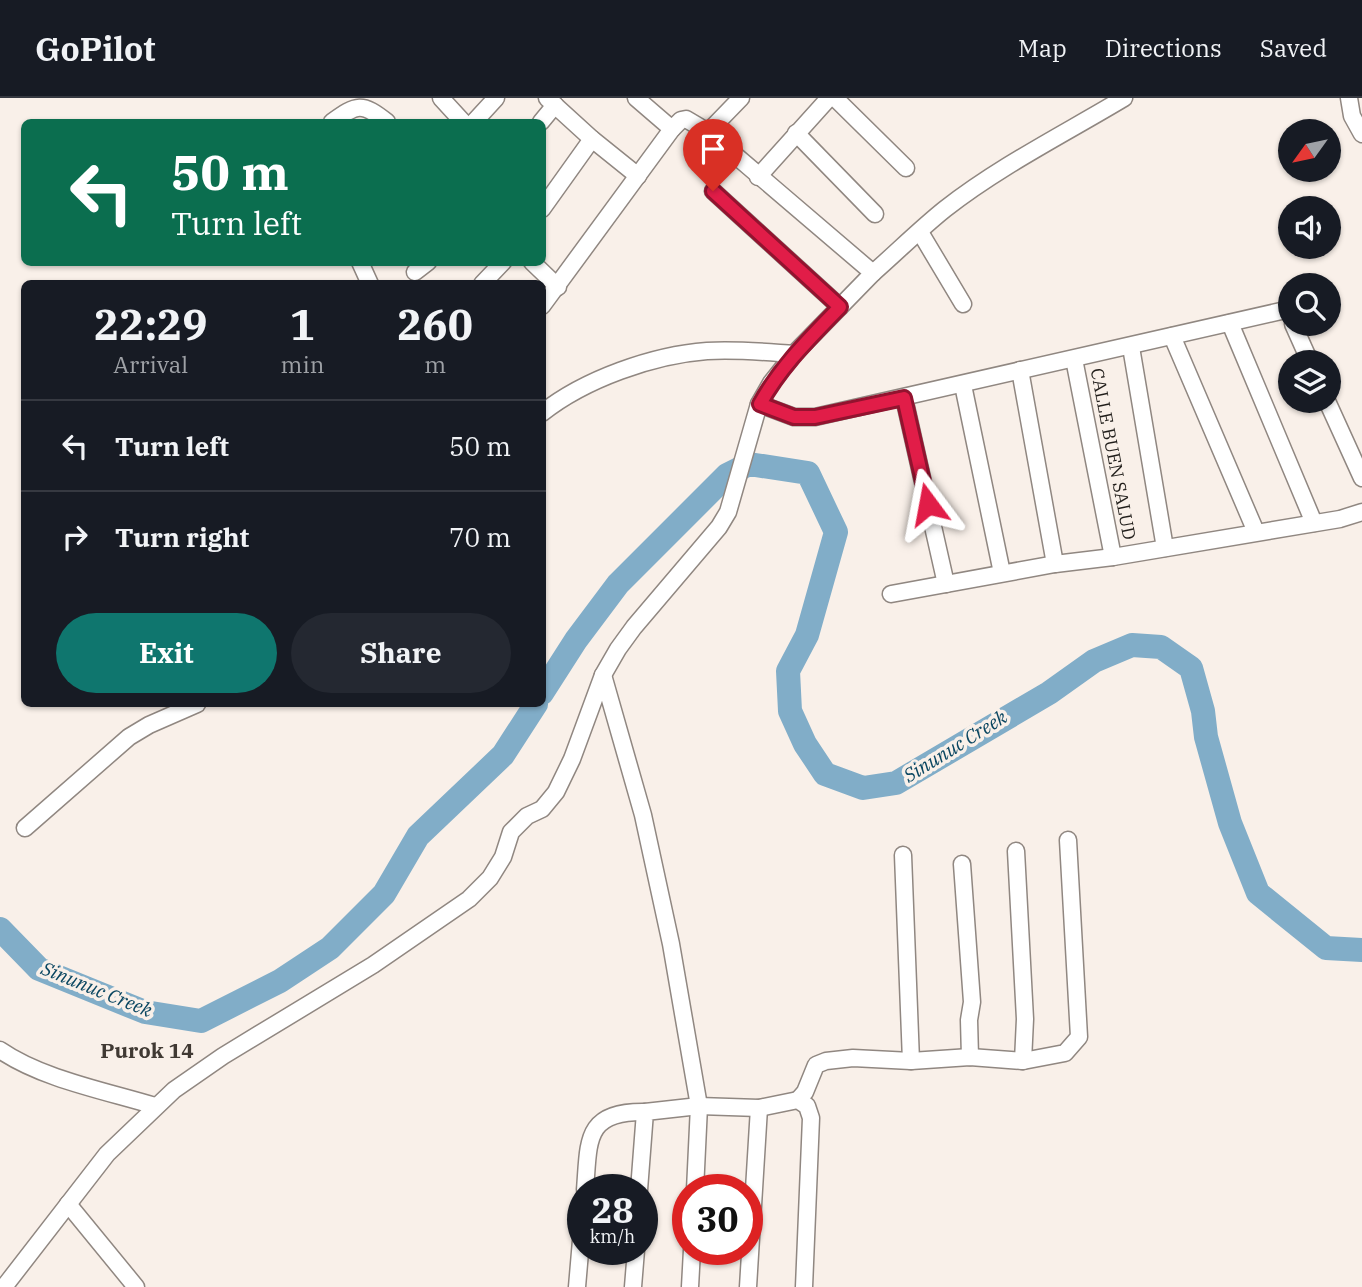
<!DOCTYPE html>
<style>
:root{--surface:#171b24;--page:#242831;--text:#f1f3f6;--muted:#9ea1a6;--line:#363941;--accent:#0f766e}
body{margin:0;font-family:"IBM Plex Serif",serif;background:var(--page);color:var(--text);height:100vh;display:flex;flex-direction:column;font-size:26px;white-space:nowrap}
*{box-sizing:border-box;margin:0}
p{font-size:23px;color:var(--muted)}
.icon{flex:none;width:38px;height:38px;fill:none;stroke:currentColor;stroke-width:2;stroke-linecap:round;stroke-linejoin:round}
.map{position:relative;flex:1;overflow:hidden}
.drawer{position:absolute;left:21px;top:182px;width:525px;height:427px;display:flex;flex-direction:column;background:var(--surface);border-radius:10px;box-shadow:0 2px 5px #0004}
.drawer>*{flex:none}
.guide{position:absolute;left:21px;top:21px;width:525px;height:147px;border-radius:10px;box-shadow:0 2px 5px #0004;background:#0b6e4f;color:#fff;overflow:hidden}
.needle{width:46px;rotate:237deg}
.fabs{position:absolute;left:1278px;top:21px;display:grid;gap:14px}
.fabs a{display:grid;place-items:center;width:63px;height:63px;border-radius:50%;background:var(--surface);box-shadow:0 2px 5px #0004;font-size:35px}
.speed{position:absolute;left:567px;top:1076px;display:flex;gap:14px;font-size:35px;font-weight:700;text-align:center}
.speed>*{display:grid;place-content:center;width:91px;height:91px;border-radius:50%;background:var(--surface);box-shadow:0 2px 5px #0004;line-height:1}
.speed small{font-size:18px;font-weight:400}
.speed .limit{border:10px solid #d22;background:#fff;color:#111}
.pin{position:absolute;display:grid;place-items:center;width:60px;height:60px;color:#fff;margin:-72px -30px;border-radius:50% 50% 50% 0;rotate:-45deg;box-shadow:0 0 7px #0007}
.pin .icon{rotate:45deg}
.me{position:absolute;width:77px;margin:-38px;rotate:347deg;stroke-linejoin:round;filter:drop-shadow(0 0 5px #0008)}
.turn{display:flex;align-items:center;gap:24px;height:147px;padding:0 35px;font-size:32px}
.turn .icon{width:91px;height:91px;stroke-width:2.5}
.turn b{display:block;font-size:49px;line-height:60px}
.eta{display:flex;justify-content:space-evenly;align-items:center;height:119px;text-align:center}
.eta b{font-size:42px;font-weight:800;line-height:49px}
.button{display:flex;gap:14px;margin-top:auto;padding:14px 35px}
.button a{flex:1;height:80px;border-radius:42px;background:var(--accent);color:#fff;font-size:28px;font-weight:800;line-height:80px;text-align:center}
.button a+a{background:var(--page);color:var(--text)}
ul{padding:0;list-style:none}
li{display:flex;align-items:center;gap:21px;height:91px;padding:0 35px;border-top:2px solid var(--line)}
li div{flex:1}
li b{display:block;font-size:26px}
li em{font-style:normal}
header{display:flex;align-items:center;gap:42px;box-sizing:border-box;height:98px;padding:0 35px;background:var(--surface);border-bottom:2px solid var(--line)}
header strong{font-size:33px}
nav{display:flex;gap:38px;margin-inline-start:auto;font-size:24px}
.map>svg:first-child{display:block}
.lines{fill:none;stroke-linecap:round;stroke-linejoin:round}
.river{stroke:#81adc8;stroke-width:24}
.street-casing{stroke:#908781;stroke-width:19}
.street{stroke:#fff;stroke-width:16}
.route-casing{stroke:#92132f;stroke-width:18}
.route{stroke:#e11d48;stroke-width:12}
.labels{text-anchor:middle;stroke-width:7;stroke-linejoin:round;paint-order:stroke}
.street-label{font-size:18px;fill:#201d1a;stroke:#f9f0e9}
.water-label{font-size:19px;font-style:italic;fill:#0a4661;stroke:#f9f0e9}
.quarter-label{font-size:21px;font-weight:bold;fill:#403933;stroke:#f9f0e9}
</style>
<header>
<strong>GoPilot</strong>
<nav><a>Map</a><a>Directions</a><a>Saved</a></nav>
</header>
<div class="map">
<svg width="1362" height="1189" viewBox="0 0 1362 1189">
<rect width="100%" height="100%" fill="#f9f0e9"/>
<g class="lines">
<g class="river">
<polyline points="542,595 576,542 618,486 727,377 749,366 808,375 836,434 807,537 788,573 790,613 805,646 825,676 863,690 896,685 1049,595 1094,563 1132,547 1161,549 1191,570 1203,613 1206,639 1230,725 1258,795 1326,850 1362,852"/>
<polyline points="0,831 39,871 145,914 201,923 280,883 330,850 384,796 418,738 503,657 536,606"/>
</g>
<g class="street-casing">
<g id="street">
<polyline points="441,0 463,24"/>
<polyline points="547,0 592,41 638,78"/>
<polyline points="636,0 672,31 681,22 686,21 708,34"/>
<polyline points="835,0 906,70"/>
<polyline points="1349,0 1352,18 1362,36"/>
<path d="M332 24C357 6 362 4 387 24"/>
<polyline points="474,24 496,0"/>
<polyline points="541,24 555,7"/>
<polyline points="796,35 875,116"/>
<polyline points="758,79 829,0"/>
<polyline points="713,93 840,209"/>
<polyline points="542,111 592,41"/>
<polyline points="920,134 963,206"/>
<polyline points="360,164 370,186"/>
<polyline points="532,164 558,189"/>
<polyline points="415,174 428,164"/>
<path d="M873 175C897 154 920 131 945 111 1000 68 1064 36 1124 0"/>
<polyline points="482,186 503,164"/>
<polyline points="542,208 672,31"/>
<polyline points="1230,225 1314,425"/>
<polyline points="1293,226 1310,264"/>
<polyline points="1172,238 1256,434"/>
<polyline points="1131,249 1165,450"/>
<polyline points="1074,261 1113,459"/>
<polyline points="1020,272 1055,466"/>
<polyline points="963,287 1002,475"/>
<polyline points="904,300 946,486"/>
<polyline points="1327,303 1362,380"/>
<polyline points="759,306 794,319 815,319 1290,211"/>
<path d="M542 315C585 281 653 257 707 253 736 251 765 254 794 256L873 175 708 34 741 0"/>
<polyline points="891,496 1055,466 1113,459 1340,421 1362,414"/>
<polyline points="603,577 643,717 671,846 699,1008 695,1092"/>
<polyline points="25,730 129,639 149,627 197,606"/>
<polyline points="1016,753 1025,921 1023,963"/>
<polyline points="903,757 911,963"/>
<polyline points="962,766 972,904 969,922 970,959"/>
<path d="M0 952C42 981 106 993 155 1008"/>
<polyline points="798,1002 805,994 816,967 826,963 853,960 911,963 970,959 1023,963 1065,955 1079,939 1068,742"/>
<path d="M585 1092C589 1043 584 1013 645 1014"/>
<polyline points="639,1092 645,1014 699,1008 759,1010 798,1002 807,1008 811,1020 804,1189"/>
<polyline points="68,1106 136,1189"/>
<polyline points="4,1189 107,1056 174,992 223,958 373,867 469,801 490,780 503,759 511,734 527,718 542,711 556,694 572,661 603,577 618,551 634,529 719,429 728,414 759,306 771,285 794,256"/>
<polyline points="577,1189 583,1119"/>
<polyline points="633,1189 636,1152"/>
<polyline points="690,1189 692,1152"/>
<polyline points="748,1189 759,1010"/>
</g>
</g>
<use href="#street" class="street"/>
</g>
<g class="lines">
<g class="route-casing">
<path id="route" d="M713 93 840 209C810 240 781 268 760 306L794 319H815L904 300 928 406"/>
</g>
<use href="#route" class="route"/>
</g>
<g class="labels">
<g class="street-label">
<text transform="translate(1113 356) rotate(79)" y="6">CALLE BUEN SALUD</text>
</g>
<g class="water-label">
<text transform="translate(955 648) rotate(-32)" y="7">Sinunuc Creek</text>
<text transform="translate(97 891) rotate(22)" y="7">Sinunuc Creek</text>
</g>
<g class="quarter-label">
<text x="147" y="960">Purok 14</text>
</g>
</g>
</svg>
<div class="fabs">
<a><svg class="needle" viewBox="-14 -14 28 28"><path d="M0-13l5 13h-10z" fill="#e53935"/><path d="M0 13l5-13h-10z" fill="#9ea1a6"/></svg></a>
<a><svg class="icon" aria-label="sound" viewBox="0 0 24 24"><path d="M4 9h4l5-4v14l-5-4H4zM17 9q2 3 0 6"/></svg></a>
<a><svg class="icon" aria-label="search" viewBox="0 0 24 24"><circle cx="10" cy="10" r="6"/><path d="M15 15l6 6"/></svg></a>
<a><svg class="icon" aria-label="layers" viewBox="0 0 24 24"><path d="M12 4l9 5-9 5-9-5zM3 14l9 5 9-5"/></svg></a>
</div>
<div class="speed"><div>28<small>km/h</small></div><div class="limit">30</div></div>
<div class="pin" style="left:713px;top:93px;background:#d93025"><svg class="icon" aria-label="arrive" viewBox="0 0 24 24"><path d="M6 21V4h12l-3 4 3 4H6"/></svg></div>
<svg class="me" style="left:928px;top:406px" viewBox="-20 -20 40 40"><path d="M0-17L14 15 0 8-14 15z" fill="#e11d48" stroke="#fff" stroke-width="4"/></svg>
<div class="guide">
<div class="turn"><svg class="icon" aria-label="left" viewBox="0 0 24 24"><path d="M17 20v-9H6M10 6l-5 5 5 5"/></svg><div><b>50 m</b>Turn left</div></div>
</div>
<section class="drawer">
<div class="eta">
<div><b>22:29</b><p>Arrival</p></div>
<div><b>1</b><p>min</p></div>
<div><b>260</b><p>m</p></div>
</div>
<ul>
<li><svg class="icon" aria-label="left" viewBox="0 0 24 24"><path d="M17 20v-9H6M10 6l-5 5 5 5"/></svg><div><b>Turn left</b></div><em>50 m</em></li>
<li><svg class="icon" aria-label="right" viewBox="0 0 24 24"><path d="M7 20v-9h11M14 6l5 5-5 5"/></svg><div><b>Turn right</b></div><em>70 m</em></li>
</ul>
<div class="button"><a>Exit</a><a>Share</a></div>
</section>
</div>
